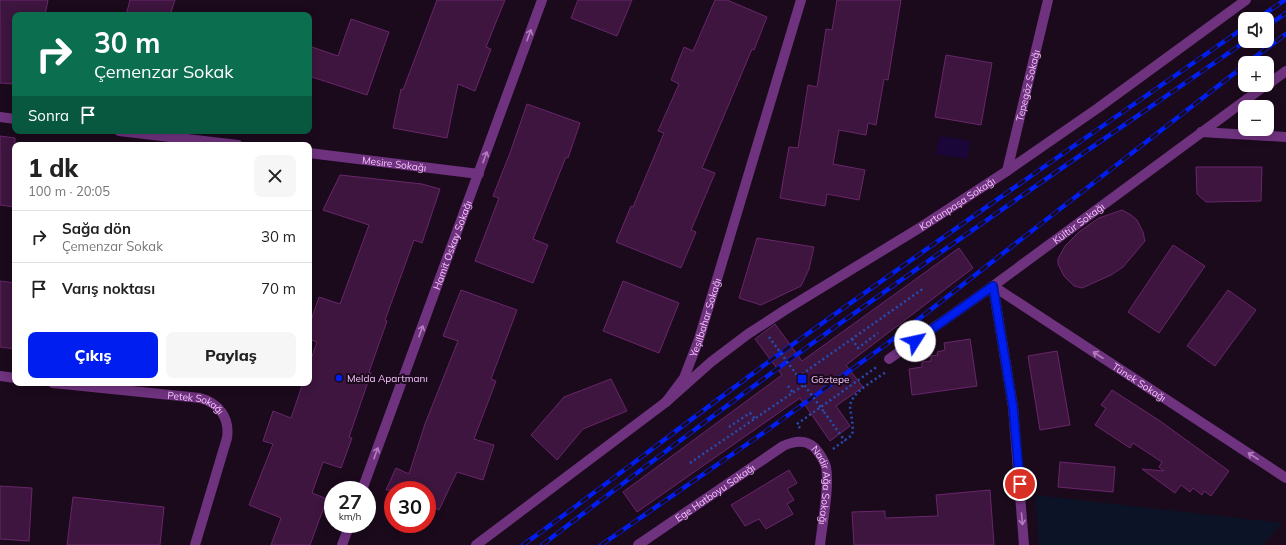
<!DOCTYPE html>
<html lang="tr">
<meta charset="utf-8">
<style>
:root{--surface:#fff;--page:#f6f6f6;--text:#222;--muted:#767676;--line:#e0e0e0;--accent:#001ef0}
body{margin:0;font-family:Mulish,sans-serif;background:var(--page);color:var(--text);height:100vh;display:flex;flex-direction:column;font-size:15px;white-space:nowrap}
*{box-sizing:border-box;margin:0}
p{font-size:13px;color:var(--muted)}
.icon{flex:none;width:22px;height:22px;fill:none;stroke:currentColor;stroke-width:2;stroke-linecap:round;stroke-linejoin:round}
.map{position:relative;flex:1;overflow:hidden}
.details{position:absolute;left:12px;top:142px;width:300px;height:244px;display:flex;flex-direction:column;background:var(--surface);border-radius:8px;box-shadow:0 2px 10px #0003}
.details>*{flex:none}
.top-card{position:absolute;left:12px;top:12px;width:300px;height:122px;border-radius:8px;box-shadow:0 2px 10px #0003;background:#0b6e4f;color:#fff;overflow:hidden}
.fabs{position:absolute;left:1238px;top:12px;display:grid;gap:8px}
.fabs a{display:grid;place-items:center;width:36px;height:36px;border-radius:8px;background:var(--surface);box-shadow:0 2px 10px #0003;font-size:20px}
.speed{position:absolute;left:324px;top:481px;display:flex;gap:8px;font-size:20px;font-weight:700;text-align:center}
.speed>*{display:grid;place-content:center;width:52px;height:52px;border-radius:50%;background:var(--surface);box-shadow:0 2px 10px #0003;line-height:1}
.speed small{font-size:10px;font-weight:400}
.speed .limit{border:6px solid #d22;background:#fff;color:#111}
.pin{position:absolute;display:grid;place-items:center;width:34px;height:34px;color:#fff;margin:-17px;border:2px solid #fff;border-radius:50%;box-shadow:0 1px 4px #0007}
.me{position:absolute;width:44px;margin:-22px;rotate:55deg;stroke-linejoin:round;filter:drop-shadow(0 0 3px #0008)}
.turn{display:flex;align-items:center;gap:14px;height:84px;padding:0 16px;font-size:18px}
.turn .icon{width:52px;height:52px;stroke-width:2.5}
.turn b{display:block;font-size:28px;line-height:34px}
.then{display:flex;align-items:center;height:38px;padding:0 16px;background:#0003;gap:8px;font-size:15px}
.round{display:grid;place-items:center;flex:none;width:42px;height:42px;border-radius:8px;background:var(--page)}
.overview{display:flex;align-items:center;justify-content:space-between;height:68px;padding:0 16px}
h1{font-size:24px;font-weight:800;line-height:30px}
.primary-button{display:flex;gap:8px;margin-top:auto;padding:8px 16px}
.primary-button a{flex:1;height:46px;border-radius:8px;background:var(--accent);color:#fff;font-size:16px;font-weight:800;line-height:46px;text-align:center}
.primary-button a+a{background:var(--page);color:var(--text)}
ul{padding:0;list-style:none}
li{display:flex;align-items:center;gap:12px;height:52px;padding:0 16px;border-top:1px solid var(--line)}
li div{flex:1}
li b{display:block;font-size:15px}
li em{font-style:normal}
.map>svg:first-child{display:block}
.green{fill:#0d1326}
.water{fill:#1b0639}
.building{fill:#3d153e;stroke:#69266b}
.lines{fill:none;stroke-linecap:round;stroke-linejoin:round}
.path{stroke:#264eb2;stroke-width:2.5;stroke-dasharray:2 3;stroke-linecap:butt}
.minor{stroke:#6f327e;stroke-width:10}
.rail-casing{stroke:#001ef0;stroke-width:4.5}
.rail{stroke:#1b0a1c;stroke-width:3;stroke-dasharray:9;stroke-linecap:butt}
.path-bridge{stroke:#264eb2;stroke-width:2.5;stroke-dasharray:2 3;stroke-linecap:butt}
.oneway{stroke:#b47cbe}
.route-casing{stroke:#00149c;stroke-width:10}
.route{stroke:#001ef0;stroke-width:7}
.poi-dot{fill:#001ef0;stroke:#1b0a1c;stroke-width:1.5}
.labels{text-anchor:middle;stroke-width:4;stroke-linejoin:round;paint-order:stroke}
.street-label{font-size:10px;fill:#f8c5ff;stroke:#1b0a1c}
.poi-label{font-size:10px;fill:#f8c5ff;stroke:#1b0a1c;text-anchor:start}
</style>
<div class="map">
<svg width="1286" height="545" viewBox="0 0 1286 545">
<rect width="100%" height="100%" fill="#1b0a1c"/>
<polygon class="green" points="1035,495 1282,523 1263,545 1039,545"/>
<polygon class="water" points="940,136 970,141 967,159 936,154"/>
<g class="building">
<polygon points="0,0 48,0 45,15 15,15 15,84 0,83"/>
<polygon points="130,0 175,0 170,15 126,15"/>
<polygon points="437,0 505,0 486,47 491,49 475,91 458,84 447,138 393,128 401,89 403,90"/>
<polygon points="578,0 632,0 617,36 571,18"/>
<polygon points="715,0 727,0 767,17 754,50 752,49 702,168 715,173 691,230 696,232 681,268 616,242 631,206 633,207 664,133 658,131 679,84 671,80 684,47 693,51"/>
<polygon points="837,0 901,0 888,80 884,79 876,125 868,123 866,135 839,130 833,164 865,170 859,200 827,194 825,206 780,198 789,147 798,148 808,85 817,87 826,29 832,30"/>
<polygon points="351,19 389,32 367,95 309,76 309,46 338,56"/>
<polygon points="946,55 992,63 981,125 935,117"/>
<polygon points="527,104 580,123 568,158 566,157 533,239 548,245 533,283 475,261 499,198 493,196 510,153"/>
<polygon points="0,136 15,138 15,207 0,205"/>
<polygon points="1196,167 1262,167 1261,201 1206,202 1197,194"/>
<polygon points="340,175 422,184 440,189 422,243 414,240 385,320 387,321 369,372 371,373 349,437 352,438 341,468 323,462 312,493 327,499 310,545 271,545 281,518 249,505 273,444 263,441 273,411 291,418 303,383 309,383 309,365 317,342 309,339 309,326 319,297 340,304 369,225 323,210"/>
<polygon points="1122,210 1131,215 1137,220 1143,232 1145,241 1123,267 1111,275 1082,288 1074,286 1064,276 1058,264 1058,259 1065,246 1079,232 1093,222 1099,218"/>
<polygon points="757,238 814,247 809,269 801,286 761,305 739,298"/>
<polygon points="1173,245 1205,266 1159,333 1128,312"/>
<polygon points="959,248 973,268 846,365 863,387 836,406 850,426 830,441 800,398 637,512 623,492 782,375 755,339 775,324 802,361"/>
<polygon points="0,281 15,283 15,349 0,347"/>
<polygon points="623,281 679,303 659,353 603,331"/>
<polygon points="461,290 517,310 491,379 496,381 474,439 494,445 483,480 457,472 439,510 427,505 427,490 386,490 396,468 409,474 425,424 458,341 443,336"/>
<polygon points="1228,290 1256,310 1215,366 1187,346"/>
<polygon points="970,339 977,386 912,395 909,369 922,367 922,362 931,361 931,356 938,355 937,352 945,350 944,343"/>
<polygon points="1057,351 1070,425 1040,430 1028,356"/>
<polygon points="611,379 627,411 583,429 557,460 531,435 564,397"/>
<polygon points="1112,390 1160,421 1229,471 1211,496 1204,491 1202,495 1193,488 1190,492 1181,485 1175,493 1142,469 1164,471 1159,467 1162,462 1133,443 1130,448 1095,425 1106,408 1101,405"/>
<polygon points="1060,462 1115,467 1113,492 1058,487"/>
<polygon points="789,470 797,483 787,489 794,500 787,504 793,514 766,529 759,519 745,526 731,505"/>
<polygon points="0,486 32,488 29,541 0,539"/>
<polygon points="990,490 994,545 854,545 852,512 885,511 885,518 938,516 936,495"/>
<polygon points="73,497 164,507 160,545 67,545"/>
</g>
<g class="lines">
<g class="path">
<polyline points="852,339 858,348 878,333"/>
<polyline points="798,377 924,288"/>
<polyline points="788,386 793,393"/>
<polyline points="824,412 845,441"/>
<polyline points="729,427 750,413 755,419"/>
<polyline points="800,428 797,424 878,366"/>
<path d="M833 449 852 435C854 426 851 416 850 407 850 393 875 380 886 372"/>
<polyline points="690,463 804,385"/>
</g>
<g class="minor">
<polyline points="1267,85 1286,71"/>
<polyline points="0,117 15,119"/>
<polyline points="119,131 238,145"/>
<polyline points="1201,132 1286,137"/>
<path id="s1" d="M309 153 479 174"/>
<path id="s2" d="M1007 171 1048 0"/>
<path id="s3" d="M993 286 1286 478"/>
<polyline points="993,286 1013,407 1024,545"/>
<path id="s4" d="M889 359 993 286 1266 85"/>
<polyline points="0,376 15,378"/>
<path id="s5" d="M53 383 200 398C219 403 230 418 227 438L195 545"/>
<path id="s6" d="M666 402 711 362 748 334 785 310 921 227 1007 171 1098 108 1246 0"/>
<path id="s7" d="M362 490 542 0"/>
<polyline points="342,545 350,524"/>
<path id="s8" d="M476 545 666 402 684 378 699 339 801 0"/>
<path id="s9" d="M638 545 783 446C794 441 806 439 815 448 820 454 824 460 826 467 830 485 822 525 820 545"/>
</g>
<g class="rail-casing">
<g id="rail">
<polyline points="1257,19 1285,0"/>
<polyline points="1267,26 1286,13"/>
<polyline points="1247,63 1286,34"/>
<path d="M523 545C617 477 708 405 803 337 949 232 1097 130 1245 27"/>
<path d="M542 545C631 477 720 410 810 345 954 241 1100 142 1246 41"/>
<polyline points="601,545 766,431 884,346 1245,65"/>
</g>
</g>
<use href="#rail" class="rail"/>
<polyline class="path-bridge" points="769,337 824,412"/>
</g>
<defs><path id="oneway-shaft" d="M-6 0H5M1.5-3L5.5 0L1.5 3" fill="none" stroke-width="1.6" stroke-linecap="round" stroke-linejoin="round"/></defs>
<g class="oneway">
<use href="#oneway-shaft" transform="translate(529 35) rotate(-70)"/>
<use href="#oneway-shaft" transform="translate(485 157) rotate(-70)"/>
<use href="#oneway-shaft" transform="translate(421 331) rotate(-70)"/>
<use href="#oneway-shaft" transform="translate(1098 355) rotate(-147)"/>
<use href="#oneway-shaft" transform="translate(376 453) rotate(-70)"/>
<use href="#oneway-shaft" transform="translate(1253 456) rotate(-147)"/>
<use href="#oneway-shaft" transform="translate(1022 519) rotate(85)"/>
</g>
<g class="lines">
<g class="route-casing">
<polyline id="route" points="915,341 993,286 1013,407 1020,484"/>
</g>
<use href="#route" class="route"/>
</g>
<g class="poi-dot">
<circle cx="339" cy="378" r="4"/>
<rect x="797" y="374" width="10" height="10" rx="2"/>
</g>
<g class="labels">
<g class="street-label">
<text dy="4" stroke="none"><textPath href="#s2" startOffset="88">Tepegöz Sokağı</textPath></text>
<text dy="4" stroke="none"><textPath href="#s1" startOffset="86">Mesire Sokağı</textPath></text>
<text dy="4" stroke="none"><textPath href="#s6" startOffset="353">Kortanpaşa Sokağı</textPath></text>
<text dy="4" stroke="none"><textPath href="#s4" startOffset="233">Kültür Sokağı</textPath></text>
<text dy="4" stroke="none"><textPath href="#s7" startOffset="261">Hamit Oskay Sokağı</textPath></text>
<text dy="4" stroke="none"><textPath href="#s8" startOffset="332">Yeşilbahar Sokağı</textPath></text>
<text dy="4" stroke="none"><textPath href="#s3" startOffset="175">Tünek Sokağı</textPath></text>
<text dy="4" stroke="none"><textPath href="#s5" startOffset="145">Petek Sokağı</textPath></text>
<text dy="4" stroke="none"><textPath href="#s9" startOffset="249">Nadir Ağa Sokağı</textPath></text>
<text dy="4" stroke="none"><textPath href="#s9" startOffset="93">Ege Hatboyu Sokağı</textPath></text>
</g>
<g class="poi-label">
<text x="347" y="382">Melda Apartmanı</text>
<text x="811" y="383">Göztepe</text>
</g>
</g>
</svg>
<div class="fabs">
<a><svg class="icon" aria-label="sound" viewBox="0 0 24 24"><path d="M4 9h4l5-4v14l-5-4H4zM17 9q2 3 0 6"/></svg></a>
<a>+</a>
<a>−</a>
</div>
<div class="speed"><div>27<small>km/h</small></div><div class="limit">30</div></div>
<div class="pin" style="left:1020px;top:484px;background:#d93025"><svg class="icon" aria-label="arrive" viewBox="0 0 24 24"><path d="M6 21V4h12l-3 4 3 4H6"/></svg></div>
<svg class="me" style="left:915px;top:341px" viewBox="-20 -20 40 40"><circle r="19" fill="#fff"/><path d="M0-13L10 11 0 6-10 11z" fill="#001ef0"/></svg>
<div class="top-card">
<div class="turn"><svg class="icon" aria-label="right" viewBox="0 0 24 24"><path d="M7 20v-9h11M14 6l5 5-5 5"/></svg><div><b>30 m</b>Çemenzar Sokak</div></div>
<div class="then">Sonra<svg class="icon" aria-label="arrive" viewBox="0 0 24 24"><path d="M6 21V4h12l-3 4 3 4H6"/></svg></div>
</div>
<section class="details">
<div class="overview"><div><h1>1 dk</h1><p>100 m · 20:05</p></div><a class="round"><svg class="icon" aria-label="close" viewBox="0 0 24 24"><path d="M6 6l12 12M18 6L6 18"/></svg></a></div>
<ul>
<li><svg class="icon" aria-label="right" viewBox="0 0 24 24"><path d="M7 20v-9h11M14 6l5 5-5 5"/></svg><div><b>Sağa dön</b><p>Çemenzar Sokak</p></div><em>30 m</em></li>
<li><svg class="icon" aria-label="arrive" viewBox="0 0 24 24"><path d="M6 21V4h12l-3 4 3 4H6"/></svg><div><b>Varış noktası</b></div><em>70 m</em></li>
</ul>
<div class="primary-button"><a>Çıkış</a><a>Paylaş</a></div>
</section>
</div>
